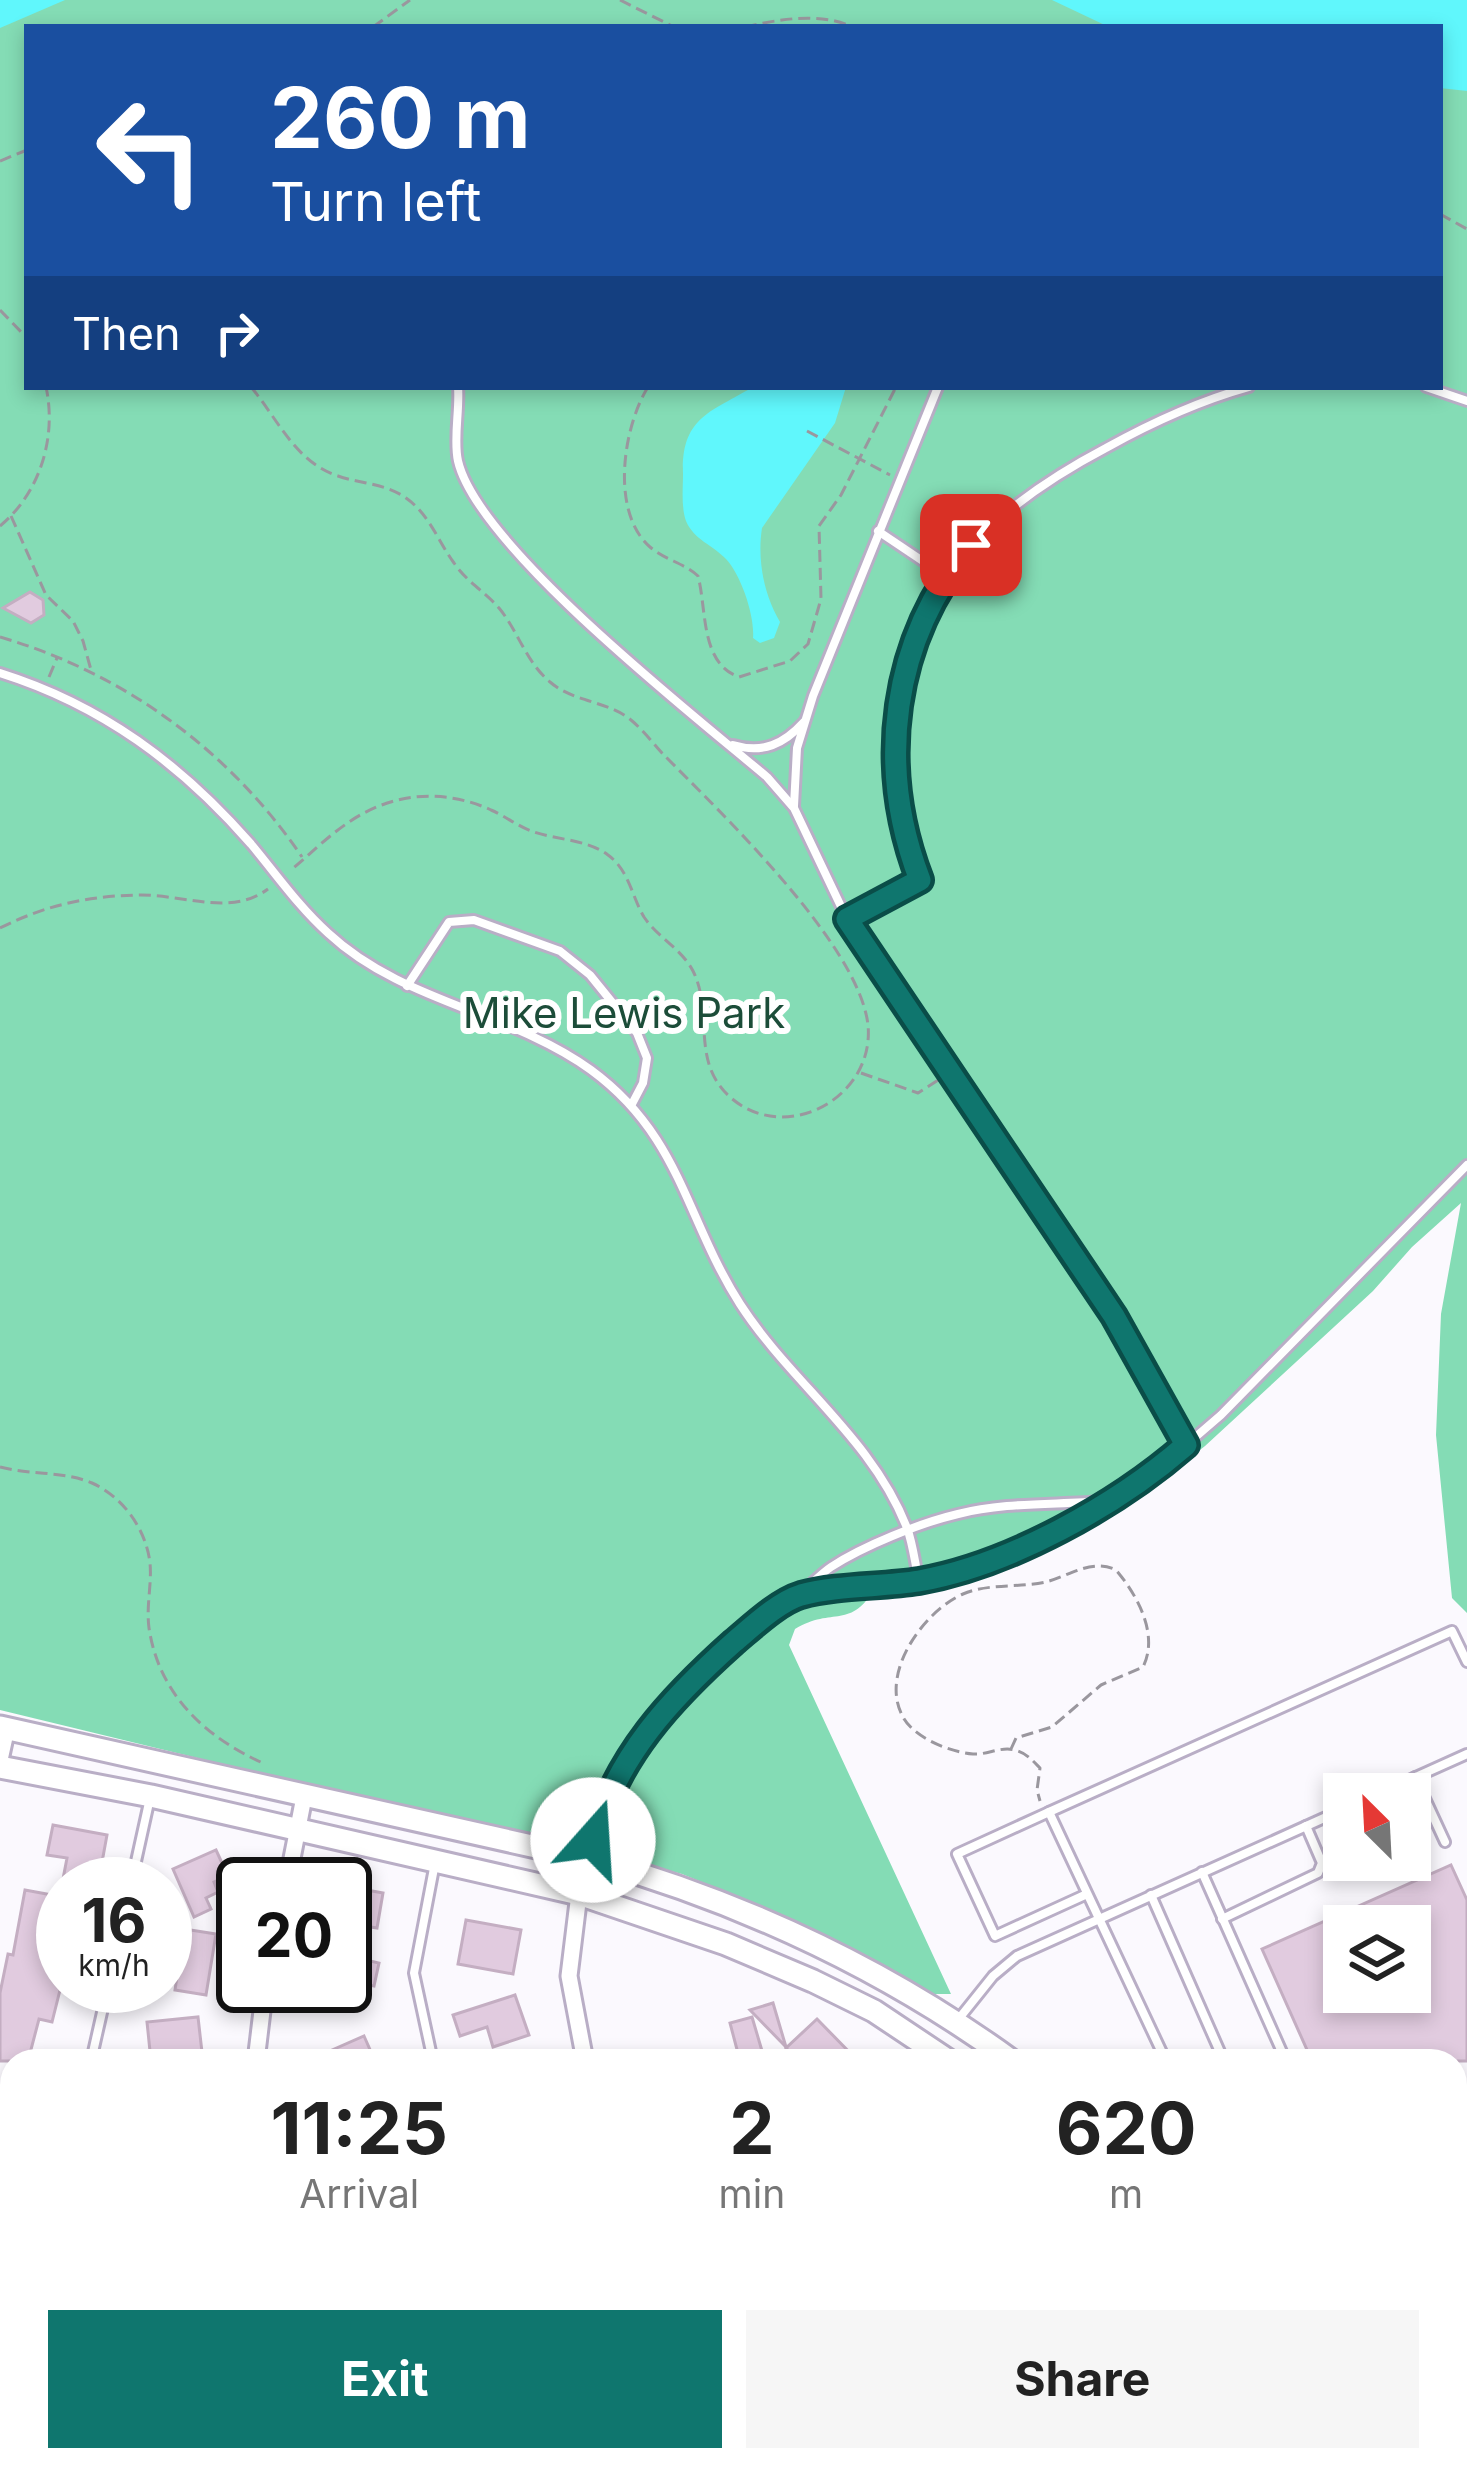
<!DOCTYPE html>
<style>
:root{--surface:#fff;--page:#f6f6f6;--text:#222;--muted:#767676;--accent:#0f766e}
body{margin:0;font-family:Inter,sans-serif;background:var(--page);color:var(--text);height:100vh;display:flex;flex-direction:column;font-size:45px;white-space:nowrap}
*{box-sizing:border-box;margin:0}
p{font-size:39px;color:var(--muted)}
.icon{flex:none;width:66px;height:66px;fill:none;stroke:currentColor;stroke-width:2;stroke-linecap:round;stroke-linejoin:round}
.map{position:relative;flex:1;overflow:hidden}
.side{position:absolute;left:0px;top:2049px;width:1467px;height:423px;display:flex;flex-direction:column;background:var(--surface);border-radius:36px 36px 0 0;box-shadow:0 6px 18px #0003}
.side>*{flex:none}
.banner{position:absolute;left:24px;top:24px;width:1419px;height:366px;border-radius:0px;box-shadow:0 6px 18px #0003;background:#1a4fa0;color:#fff;overflow:hidden}
.needle{width:78px;rotate:336deg}
.fabs{position:absolute;left:1323px;top:1773px;display:grid;gap:24px}
.fabs a{display:grid;place-items:center;width:108px;height:108px;border-radius:0px;background:var(--surface);box-shadow:0 6px 18px #0003;font-size:60px}
.speed{position:absolute;left:36px;top:1857px;display:flex;gap:24px;font-size:60px;font-weight:700;text-align:center}
.speed>*{display:grid;place-content:center;width:156px;height:156px;border-radius:50%;background:var(--surface);box-shadow:0 6px 18px #0003;line-height:1}
.speed small{font-size:30px;font-weight:400}
.speed .limit{border:6px solid #111;border-radius:18px;background:#fff;color:#111}
.pin{position:absolute;display:grid;place-items:center;width:102px;height:102px;color:#fff;margin:-51px;border-radius:24px;box-shadow:0 6px 18px #0006}
.me{position:absolute;width:132px;margin:-66px;rotate:19deg;stroke-linejoin:round;filter:drop-shadow(0 0 9px #0008)}
.turn{display:flex;align-items:center;gap:42px;height:252px;padding:0 48px;font-size:54px}
.turn .icon{width:156px;height:156px;stroke-width:2.5}
.turn b{display:block;font-size:84px;line-height:102px}
.then{display:flex;align-items:center;height:114px;padding:0 48px;background:#0003;gap:24px;font-size:45px}
.eta{display:flex;justify-content:space-evenly;align-items:center;height:204px;text-align:center}
.eta b{font-size:72px;font-weight:700;line-height:84px}
.action{display:flex;gap:24px;margin-top:auto;padding:24px 48px}
.action a{flex:1;height:138px;border-radius:0px;background:var(--accent);color:#fff;font-size:48px;font-weight:700;line-height:138px;text-align:center}
.action a+a{background:var(--page);color:var(--text)}
.map>svg:first-child{display:block}
.green{fill:#84dcb5}
.water{fill:#60f7fc}
.building{fill:#e1cbdf;stroke:#c4aec2;stroke-width:3;fill-rule:evenodd}
.lines{fill:none;stroke-linecap:round;stroke-linejoin:round}
.lane-casing{stroke:#b9aec6;stroke-width:14}
.street-casing{stroke:#b9aec6;stroke-width:21}
.secondary-casing{stroke:#b9aec6;stroke-width:27}
.path{stroke:#9a979e;stroke-width:3;stroke-dasharray:12 6;stroke-linecap:butt}
.lane{stroke:#fff;stroke-width:8}
.street{stroke:#fff;stroke-width:15}
.secondary{stroke:#fff;stroke-width:21}
.route-casing{stroke:#0a4d48;stroke-width:30}
.route{stroke:#0f766e;stroke-width:21}
.labels{text-anchor:middle;stroke-width:12;stroke-linejoin:round;paint-order:stroke}
.park-label{font-size:42px;fill:#1c4d39;stroke:#fff}
</style>
<div class="map">
<svg width="1467" height="2470" viewBox="0 0 1467 2470">
<rect width="100%" height="100%" fill="#fbf9fe"/>
<path class="green" d="M42 0H1074L1131 27H27V387H1440V76L1467 80V1613L1452 1598 1436 1435 1441 1314 1461 1203 1412 1247 1373 1291 1205 1446 1163 1479 1116 1510 1025 1554 951 1582 876 1586C851 1631 833 1606 795 1629L789 1645 951 1994H934L791 1919 682 1874 547 1838 304 1784 0 1710V19Z"/>
<g class="water">
<polygon points="0,0 65,0 0,28"/>
<polygon points="1052,0 1467,0 1467,91 1440,88 1440,27 1109,27"/>
<path d="M753 387H846L835 423 762 528C757 560 764 595 780 622L774 638 760 643 753 638C755 616 741 575 726 559 713 545 694 540 686 521 681 507 683 488 683 474 681 417 711 412 753 387Z"/>
</g>
<g class="building">
<polygon points="30,592 43,600 44,615 31,623 3,608"/>
<polygon points="53,1825 107,1835 98,1884 63,1879 67,1858 47,1855"/>
<polygon points="216,1850 228,1876 214,1882 218,1892 206,1898 211,1909 194,1917 173,1869"/>
<path d="M1451 1865 1467 1900V2061H1312L1262 1949ZM1344 1926H1410V1992H1344Z"/>
<polygon points="345,1886 383,1893 377,1928 364,1926 358,1958 379,1963 374,1986 354,1982 353,1986 345,1985"/>
<polygon points="25,1890 63,1897 63,1978 52,2022 39,2019 28,2061 0,2061 0,1993 8,1954 13,1955"/>
<polygon points="466,1920 521,1930 513,1974 458,1964"/>
<polygon points="165,1926 216,1934 206,1995 175,1990 178,1970 169,1968 172,1951 165,1950"/>
<polygon points="310,1986 346,1986 341,2010 306,2002"/>
<polygon points="515,1995 529,2035 493,2047 487,2027 460,2036 453,2015"/>
<polygon points="773,2003 786,2047 750,2010"/>
<polygon points="198,2017 203,2061 151,2061 147,2022"/>
<polygon points="752,2017 765,2061 740,2061 730,2023"/>
<polygon points="817,2019 858,2061 799,2061 786,2048"/>
<polygon points="364,2036 375,2061 307,2061"/>
</g>
<g class="lines">
<g class="lane-casing">
<g id="lane">
<path d="M458 387C460 410 453 439 458 461 478 547 695 716 767 777L794 808 847 919 1114 1316 1186 1445"/>
<polyline points="1426,387 1467,401"/>
<polyline points="878,531 945,576"/>
<path d="M0 673C102 705 181 764 251 844 276 874 299 907 328 933 403 1003 510 1011 591 1070 681 1136 685 1218 740 1304 791 1383 872 1438 907 1528 913 1544 915 1564 919 1581"/>
<path d="M733 745C763 754 784 744 804 722"/>
<polyline points="794,806 797,748 813,696 938,387"/>
<path d="M847 919 920 880C883 784 883 659 948 572 989 519 1047 479 1106 448 1151 423 1199 401 1249 387"/>
<polyline points="407,986 449,922 474,920 560,951 590,975 637,1033 647,1058 643,1083 632,1104"/>
<polyline points="798,1596 966,1571 1064,1529 1156,1471 1221,1415 1467,1165"/>
<polyline points="1415,1777 1445,1842"/>
<polyline points="1378,1794 1467,1754"/>
<polyline points="1049,1812 1452,1631 1467,1662"/>
<path d="M591 1854C611 1736 707 1664 796 1597 808 1588 819 1575 831 1567 863 1546 920 1523 958 1514 1005 1502 1055 1505 1103 1501"/>
<polyline points="1202,1872 1286,2061"/>
<polyline points="131,1884 150,1798"/>
<polyline points="1087,1894 995,1936 957,1854 1049,1812 1166,2061"/>
<polyline points="1151,1895 1224,2061"/>
<polyline points="1222,1919 1318,1873 1322,1863 1306,1826"/>
<polyline points="957,2021 993,1976 1017,1956 1344,1809"/>
<polyline points="91,2061 108,1986"/>
<polyline points="433,2061 414,1973 435,1863"/>
<polyline points="1455,2246 1467,2241"/>
<polyline points="1455,2329 1467,2323"/>
<polyline points="591,2460 595,2470"/>
</g>
</g>
<g class="street-casing">
<g id="street">
<polyline points="0,1760 7,1728"/>
<polyline points="287,1884 304,1797"/>
<polyline points="256,2061 265,1986"/>
<polyline points="585,2061 569,1976 579,1894 590,1859"/>
<polyline points="446,2460 450,2470"/>
<polyline points="743,2460 746,2470"/>
<polyline points="404,2470 427,2460"/>
</g>
</g>
<g class="secondary-casing">
<g id="secondary">
<path d="M0 1727 590 1859C742 1902 884 1968 1012 2061"/>
<polyline points="0,1767 151,1796 579,1894 726,1944 813,1981 874,2011 949,2061"/>
<polyline points="1301,2460 1305,2470"/>
<polyline points="1340,2460 1344,2470"/>
<polyline points="1133,2470 1157,2460"/>
</g>
</g>
<g class="path">
<polyline points="620,0 674,27"/>
<polyline points="373,27 410,0"/>
<path d="M745 27C780 19 820 12 853 27"/>
<polyline points="0,161 27,150"/>
<polyline points="1440,214 1467,229"/>
<polyline points="0,310 27,338"/>
<path d="M251 387C278 419 295 462 338 476 361 484 385 483 406 498 429 514 438 541 454 563 466 581 485 592 499 608 518 631 526 662 550 682 573 702 608 701 631 720 643 730 652 742 662 753 719 811 859 944 868 1025 875 1098 785 1146 730 1097 690 1061 714 1013 693 971 681 948 658 938 644 917 632 897 629 870 608 855 587 839 555 840 531 831 516 825 505 816 491 810 461 796 425 792 394 801 350 813 323 843 290 871"/>
<path d="M648 387C623 427 610 512 650 547 665 560 684 563 698 576 707 610 700 663 739 677L790 661 808 644 821 599 819 526 841 495 896 387"/>
<polyline points="807,431 890,475"/>
<polyline points="11,516 46,595 73,621 83,641 91,670"/>
<path d="M0 526C40 493 57 437 46 387"/>
<path d="M0 637C124 673 230 751 302 857"/>
<polyline points="49,677 57,658"/>
<path d="M0 928C46 905 88 896 138 895 183 894 230 917 268 889"/>
<polyline points="861,1073 918,1093 940,1079"/>
<path d="M0 1467C29 1475 64 1471 92 1483 123 1497 146 1529 150 1563 152 1584 146 1606 149 1628 159 1695 206 1738 265 1764"/>
<path d="M1011 1749 1016 1738 1052 1727 1101 1685 1143 1667C1159 1635 1138 1596 1116 1570 1092 1558 1069 1576 1046 1582 1019 1588 989 1583 963 1594 924 1611 880 1672 902 1715 912 1737 949 1752 973 1754 989 1755 1002 1745 1018 1751 1027 1754 1033 1761 1040 1768L1037 1790 1040 1801"/>
</g>
<use href="#lane" class="lane"/>
<use href="#street" class="street"/>
<use href="#secondary" class="secondary"/>
</g>
<g class="lines">
<g class="route-casing">
<path id="route" d="M593 1840C617 1756 670 1699 734 1642 752 1627 778 1602 801 1595 838 1585 881 1587 919 1581 1010 1565 1117 1505 1186 1445L1114 1316 847 919 920 880C876 766 891 640 971 545"/>
</g>
<use href="#route" class="route"/>
</g>
<g class="labels">
<g class="park-label">
<text x="624" y="1028">Mike Lewis Park</text>
</g>
</g>
</svg>
<div class="fabs">
<a><svg class="needle" viewBox="-14 -14 28 28"><path d="M0-13l5 13h-10z" fill="#e53935"/><path d="M0 13l5-13h-10z" fill="#767676"/></svg></a>
<a><svg class="icon" aria-label="layers" viewBox="0 0 24 24"><path d="M12 4l9 5-9 5-9-5zM3 14l9 5 9-5"/></svg></a>
</div>
<div class="speed"><div>16<small>km/h</small></div><div class="limit">20</div></div>
<div class="pin" style="left:971px;top:545px;background:#d93025"><svg class="icon" aria-label="arrive" viewBox="0 0 24 24"><path d="M6 21V4h12l-3 4 3 4H6"/></svg></div>
<svg class="me" style="left:593px;top:1840px" viewBox="-20 -20 40 40"><circle r="19" fill="#fff"/><path d="M0-13L10 11 0 6-10 11z" fill="#0f766e"/></svg>
<div class="banner">
<div class="turn"><svg class="icon" aria-label="left" viewBox="0 0 24 24"><path d="M17 20v-9H6M10 6l-5 5 5 5"/></svg><div><b>260 m</b>Turn left</div></div>
<div class="then">Then<svg class="icon" aria-label="right" viewBox="0 0 24 24"><path d="M7 20v-9h11M14 6l5 5-5 5"/></svg></div>
</div>
<section class="side">
<div class="eta">
<div><b>11:25</b><p>Arrival</p></div>
<div><b>2</b><p>min</p></div>
<div><b>620</b><p>m</p></div>
</div>
<div class="action"><a>Exit</a><a>Share</a></div>
</section>
</div>
